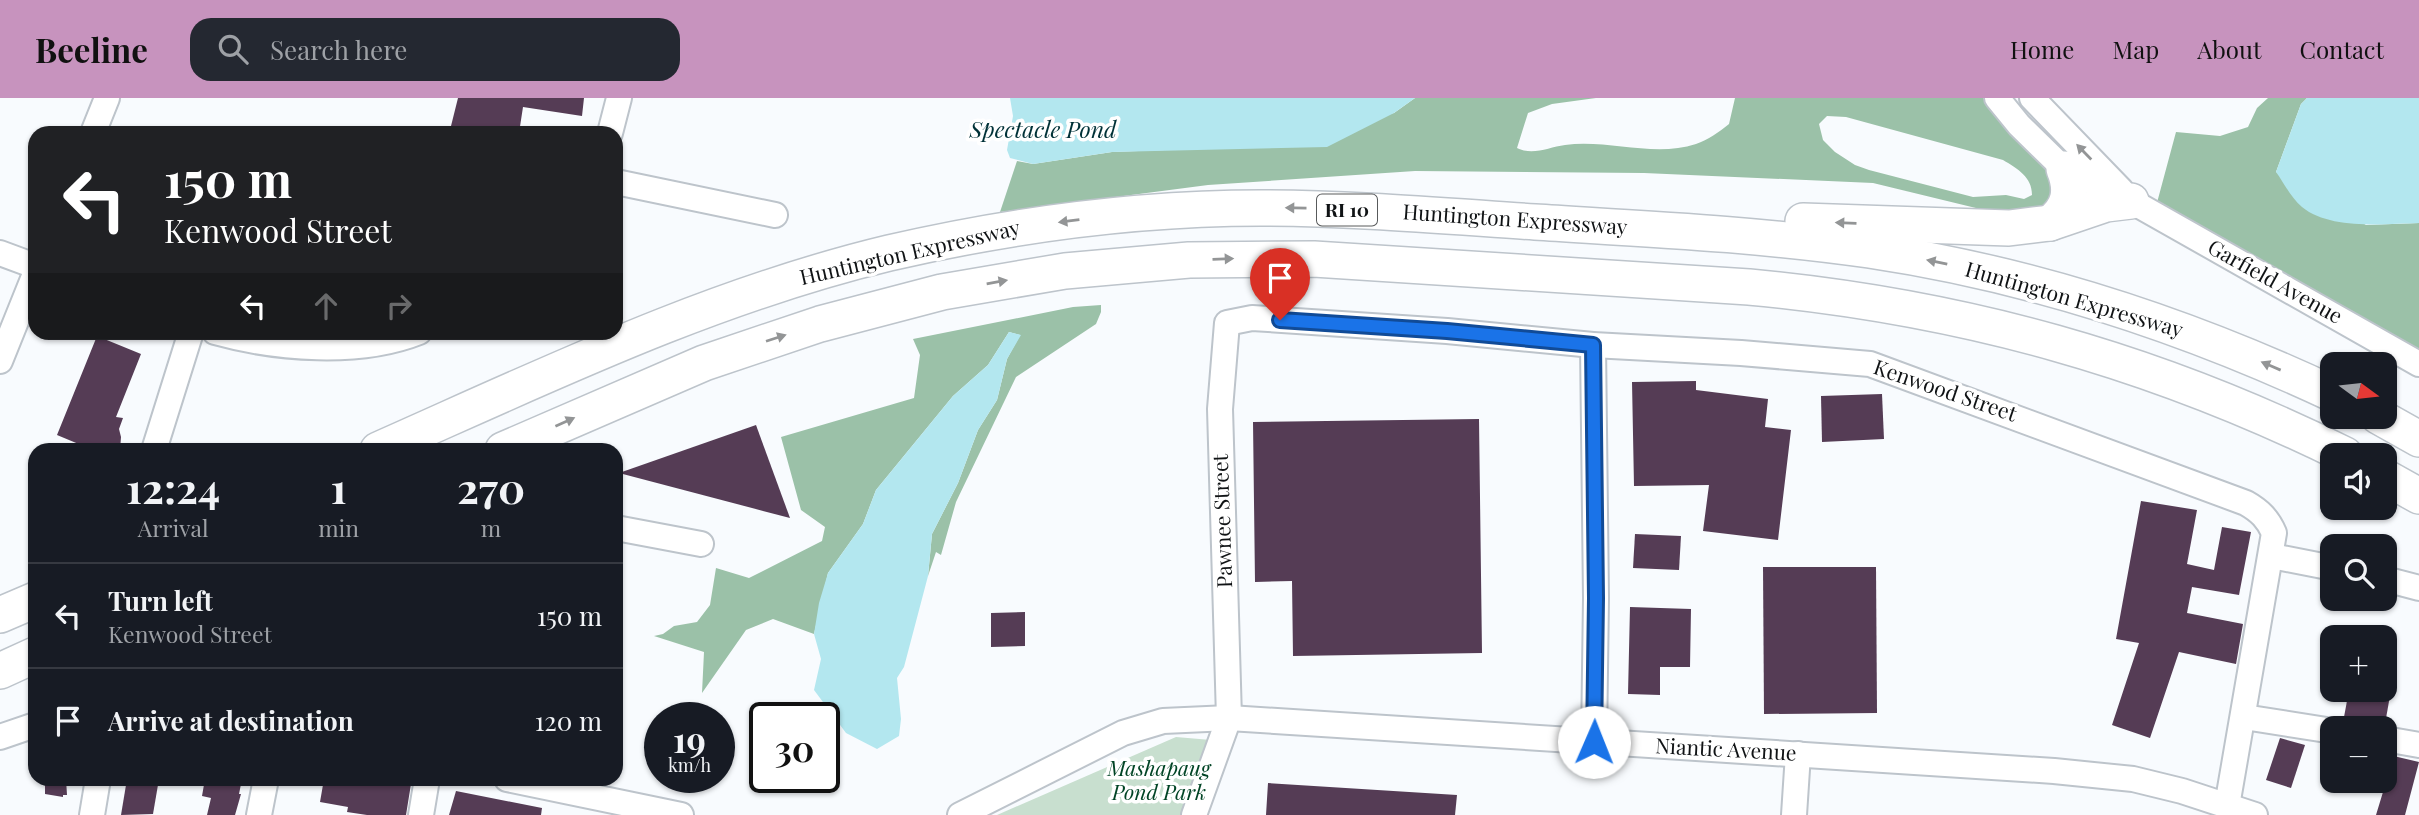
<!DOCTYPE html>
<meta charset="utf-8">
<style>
:root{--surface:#171b24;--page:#242831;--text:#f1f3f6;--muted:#9ea1a6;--line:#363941;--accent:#c793be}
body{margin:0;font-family:"Playfair Display",serif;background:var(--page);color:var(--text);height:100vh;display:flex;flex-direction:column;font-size:26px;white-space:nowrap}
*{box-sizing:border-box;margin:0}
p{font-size:23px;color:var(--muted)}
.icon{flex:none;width:38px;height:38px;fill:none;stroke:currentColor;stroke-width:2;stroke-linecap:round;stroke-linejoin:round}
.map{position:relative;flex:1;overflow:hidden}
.sheet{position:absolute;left:28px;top:345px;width:595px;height:343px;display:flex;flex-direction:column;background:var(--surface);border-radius:21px;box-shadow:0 2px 5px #0004}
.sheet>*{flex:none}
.guide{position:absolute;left:28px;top:28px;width:595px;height:214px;border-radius:21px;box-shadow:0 2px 5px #0004;background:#202124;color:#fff;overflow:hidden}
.needle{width:46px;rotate:105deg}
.fabs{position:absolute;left:2320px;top:254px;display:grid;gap:14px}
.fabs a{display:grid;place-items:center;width:77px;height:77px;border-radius:14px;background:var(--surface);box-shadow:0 2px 5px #0004;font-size:35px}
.speed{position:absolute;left:644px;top:604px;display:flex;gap:14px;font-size:35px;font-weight:700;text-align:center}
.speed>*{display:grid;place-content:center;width:91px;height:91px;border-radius:50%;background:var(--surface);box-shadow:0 2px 5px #0004;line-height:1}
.speed small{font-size:18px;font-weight:400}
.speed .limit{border:4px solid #111;border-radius:10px;background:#fff;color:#111}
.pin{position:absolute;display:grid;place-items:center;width:60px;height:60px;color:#fff;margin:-72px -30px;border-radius:50% 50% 50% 0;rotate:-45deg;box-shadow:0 0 7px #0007}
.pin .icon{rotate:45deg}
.me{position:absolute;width:77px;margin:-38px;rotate:1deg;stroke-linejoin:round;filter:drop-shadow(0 0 5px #0008)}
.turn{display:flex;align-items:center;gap:24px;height:147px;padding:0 21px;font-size:32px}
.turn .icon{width:91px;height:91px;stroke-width:2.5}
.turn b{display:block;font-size:49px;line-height:60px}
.lanes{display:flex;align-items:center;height:66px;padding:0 21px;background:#0003;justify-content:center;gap:35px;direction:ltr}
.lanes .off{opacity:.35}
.eta{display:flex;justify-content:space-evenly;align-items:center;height:119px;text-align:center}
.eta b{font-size:42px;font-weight:700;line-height:49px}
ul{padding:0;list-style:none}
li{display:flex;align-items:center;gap:21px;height:105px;padding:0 21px;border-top:2px solid var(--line)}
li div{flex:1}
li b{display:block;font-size:26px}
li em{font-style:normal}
header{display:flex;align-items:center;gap:42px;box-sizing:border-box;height:98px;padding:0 35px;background:var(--accent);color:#111}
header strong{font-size:33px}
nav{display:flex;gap:38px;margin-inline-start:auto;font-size:24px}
.search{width:490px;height:63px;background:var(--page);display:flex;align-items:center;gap:18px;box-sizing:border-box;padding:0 24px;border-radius:21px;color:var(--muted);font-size:26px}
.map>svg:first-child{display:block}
.green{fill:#c8dfcf}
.forest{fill:#9bc1a8;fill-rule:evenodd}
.water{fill:#b3e7ef}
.building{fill:#553c55}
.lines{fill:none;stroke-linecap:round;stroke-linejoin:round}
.minor-casing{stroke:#bdc4cb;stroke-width:28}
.highway-casing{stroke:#bdc4cb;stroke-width:38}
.minor{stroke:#fff;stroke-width:24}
.highway{stroke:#fff;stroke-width:35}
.oneway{fill:#939596}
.route-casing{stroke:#114b97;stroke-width:18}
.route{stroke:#1a73e8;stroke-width:12}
.labels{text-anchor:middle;stroke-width:7;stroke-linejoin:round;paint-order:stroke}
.shield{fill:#fff;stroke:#585a5b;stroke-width:2}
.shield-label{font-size:19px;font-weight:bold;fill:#101315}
.street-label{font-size:21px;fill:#101315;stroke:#fff}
.park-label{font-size:21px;font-style:italic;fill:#004425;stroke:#fff}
.water-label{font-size:23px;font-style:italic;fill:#003137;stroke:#fff}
</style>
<header>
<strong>Beeline</strong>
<div class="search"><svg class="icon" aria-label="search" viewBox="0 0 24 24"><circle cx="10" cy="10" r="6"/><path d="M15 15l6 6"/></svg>Search here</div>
<nav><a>Home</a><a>Map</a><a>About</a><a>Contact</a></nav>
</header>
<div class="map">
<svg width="2419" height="717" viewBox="0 0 2419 717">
<rect width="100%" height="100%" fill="#f8fbfe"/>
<polygon class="green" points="1176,639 1211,642 1184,717 997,717"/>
<g class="forest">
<path d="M1415 0H1596L1552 6 1528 15 1517 50C1533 58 1549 49 1565 47 1608 41 1654 60 1696 46 1708 42 1719 34 1729 26L1735 0H2005L2072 107 2028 111H1980L1873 85 1644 75 1415 73 1208 87 1000 114 1017 63 1033 66 1112 54 1218 50 1394 15ZM1827 18 1846 19 2003 62C2018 71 2032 79 2032 97L2024 101 2006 97 1973 99 1869 72 1855 67 1835 54 1823 42 1819 26Z"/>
<polygon points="2268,0 2307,0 2301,6 2276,74 2366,127 2419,125 2419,269 2151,127 2176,34 2220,38 2248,29 2257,10"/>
<polygon points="1101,207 1101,214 1096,226 1016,279 956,404 941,457 936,454 928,478 932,436 958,385 978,332 997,302 1007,261 1020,237 1009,234 988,267 953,298 876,392 863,426 828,475 814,536 773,521 746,532 702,595 704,554 654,538 663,536 674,528 697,524 710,507 716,470 749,480 822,443 825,429 801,412 781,339 914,300 920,257 913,241 1073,209"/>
</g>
<g class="water">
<polygon points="1010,0 1415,0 1394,15 1327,49 1112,54 1033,66 1010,60 1007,52 1013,18"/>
<path d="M2307 0H2419V125C2384 126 2330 132 2302 109 2291 100 2284 85 2276 74L2301 6Z"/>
<polygon points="1009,234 1021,237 1007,261 997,302 978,332 958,385 932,436 928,478 904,569 897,580 901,621 899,638 877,651 846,635 814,592 821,561 814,536 819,505 828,475 863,426 876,392 953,298 988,267"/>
</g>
<g class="building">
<polygon points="458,0 584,0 582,18 523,9 519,35 482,35 451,28"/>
<polygon points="97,238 141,256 116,319 123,320 119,331 121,339 120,352 93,352 57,337"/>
<polygon points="1696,283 1696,292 1768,301 1765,329 1791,332 1778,442 1703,433 1709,387 1634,388 1632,284"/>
<polygon points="1882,296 1884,341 1822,344 1821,298"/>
<polygon points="1479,321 1482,555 1293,558 1292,483 1255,484 1253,324"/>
<polygon points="756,327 790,420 619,375"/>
<polygon points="2141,403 2197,412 2187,466 2214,472 2222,429 2251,434 2239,497 2192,489 2187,515 2243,526 2236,566 2179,554 2150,640 2112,627 2139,545 2116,541"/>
<polygon points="1635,436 1681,438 1679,472 1633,470"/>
<polygon points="1763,469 1876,469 1877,615 1764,616"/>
<polygon points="1630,509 1691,511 1690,569 1660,569 1660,597 1628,596"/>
<polygon points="1025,514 1025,548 991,549 991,515"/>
<polygon points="2349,592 2391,592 2385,626 2344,619"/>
<polygon points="2280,640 2305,647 2291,690 2266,682"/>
<polygon points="2385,656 2419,664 2405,717 2376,717 2383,694 2355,686 2356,682 2385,682"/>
<polygon points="45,681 66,681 67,697 63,697 63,699 45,696"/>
<polygon points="127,681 159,681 153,716 121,717"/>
<polygon points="205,681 241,686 239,696 241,696 235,717 207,717 211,700 202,698"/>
<polygon points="324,681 382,681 411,686 406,717 367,717 347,714 348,709 320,704"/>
<polygon points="1268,685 1457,697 1455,717 1266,717"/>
<polygon points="456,693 542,710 541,717 449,717"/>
</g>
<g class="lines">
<g class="minor-casing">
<g id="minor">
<polyline points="1997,0 2019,27 2064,71 2131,103 2419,266"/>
<polyline points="2032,0 2121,92"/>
<polyline points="93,35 107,0"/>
<polyline points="610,35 619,0"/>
<polyline points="616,84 775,117"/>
<polyline points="0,155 35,168"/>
<path d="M215 234C276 251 359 258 419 234"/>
<polyline points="1593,247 1596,500 1594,644"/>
<polyline points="0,263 35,176"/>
<polyline points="154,352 191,234"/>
<polyline points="616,430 701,446"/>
<polyline points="2272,458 2333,470"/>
<polyline points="2385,481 2419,490"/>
<polyline points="2244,619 2333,633"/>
<polyline points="0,639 35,627"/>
<polyline points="2385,641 2419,647"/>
<polyline points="507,681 681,717"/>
<polyline points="92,717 98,681"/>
<polyline points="259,717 266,681"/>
<polyline points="421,717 427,681"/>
<polyline points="960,717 1123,635 1163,623 1229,620 2054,673 2133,681 2182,693 2255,717"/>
<path d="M1194 717 1229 620 1220 311 1227 225 1252 220 1447 233 1593 247 1741 255 1870 266 2246 405C2260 413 2268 421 2274 435L2227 708"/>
<polyline points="1794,717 1798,656"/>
</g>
</g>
<g class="highway-casing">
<g id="highway">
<polyline points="1803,123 2009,130 2050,125 2106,106 2131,103"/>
<path d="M2050 125C2069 111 2073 93 2064 71"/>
<polyline points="2378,318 2419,341"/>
<path d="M378 352C545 278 710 198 889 155 1011 127 1136 110 1261 110 1352 110 1444 118 1535 124 1646 131 1758 136 1869 152 2030 176 2186 227 2333 296"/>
<path d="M503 352 704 265 820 226 942 194 1065 173 1189 162 1314 161 1749 189C1962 209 2153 262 2345 357"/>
<polyline points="2385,379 2419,398"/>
<polyline points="0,517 35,502"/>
<polyline points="0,573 35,557"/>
</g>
</g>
<use href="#minor" class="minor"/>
<use href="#highway" class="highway"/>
</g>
<defs><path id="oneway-solid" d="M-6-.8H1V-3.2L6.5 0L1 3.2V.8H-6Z" transform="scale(1.75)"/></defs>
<g class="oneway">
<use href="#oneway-solid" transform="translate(2084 54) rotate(-134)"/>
<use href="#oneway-solid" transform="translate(1296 110) rotate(-179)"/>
<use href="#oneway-solid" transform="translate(1069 123) rotate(173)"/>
<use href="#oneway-solid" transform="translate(1846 125) rotate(-178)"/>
<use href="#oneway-solid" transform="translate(1223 161) rotate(-2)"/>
<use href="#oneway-solid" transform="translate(1937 164) rotate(-168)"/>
<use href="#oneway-solid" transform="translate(997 184) rotate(-10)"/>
<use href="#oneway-solid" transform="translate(776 240) rotate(-18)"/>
<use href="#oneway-solid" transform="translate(2271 268) rotate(-157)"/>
<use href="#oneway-solid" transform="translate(565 324) rotate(-24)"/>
</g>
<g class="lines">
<g class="route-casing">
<polyline id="route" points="1280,222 1447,233 1593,247 1596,500 1594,644"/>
</g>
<use href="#route" class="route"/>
</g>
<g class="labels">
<rect class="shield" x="1317" y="96.5" width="60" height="31" rx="5"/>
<g class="shield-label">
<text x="1347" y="119">RI 10</text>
</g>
<g class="street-label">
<text transform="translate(1515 122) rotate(4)" y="7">Huntington Expressway</text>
<text transform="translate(910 155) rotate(-13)" y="7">Huntington Expressway</text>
<text transform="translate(2275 184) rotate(29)" y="7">Garfield Avenue</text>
<text transform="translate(2074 202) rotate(16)" y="7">Huntington Expressway</text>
<text transform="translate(1945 293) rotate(19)" y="7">Kenwood Street</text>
<text transform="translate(1223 423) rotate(-92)" y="7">Pawnee Street</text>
<text transform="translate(1726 652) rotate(3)" y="7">Niantic Avenue</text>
</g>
<g class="park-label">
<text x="1159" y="678">Mashapaug<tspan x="1159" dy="24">Pond Park</tspan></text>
</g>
<g class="water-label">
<text x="1043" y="40">Spectacle Pond</text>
</g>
</g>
</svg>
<div class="fabs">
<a><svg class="needle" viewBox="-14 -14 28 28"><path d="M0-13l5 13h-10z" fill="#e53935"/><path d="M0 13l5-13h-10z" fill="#9ea1a6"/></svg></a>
<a><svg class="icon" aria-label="sound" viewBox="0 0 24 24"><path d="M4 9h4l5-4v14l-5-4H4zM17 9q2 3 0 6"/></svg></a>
<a><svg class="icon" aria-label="search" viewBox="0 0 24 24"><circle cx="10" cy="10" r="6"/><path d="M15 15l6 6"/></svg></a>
<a>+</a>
<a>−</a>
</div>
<div class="speed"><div>19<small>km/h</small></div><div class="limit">30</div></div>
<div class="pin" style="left:1280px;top:222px;background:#d93025"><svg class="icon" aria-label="arrive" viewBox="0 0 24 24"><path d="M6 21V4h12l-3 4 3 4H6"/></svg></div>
<svg class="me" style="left:1594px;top:644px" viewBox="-20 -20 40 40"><circle r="19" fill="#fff"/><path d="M0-13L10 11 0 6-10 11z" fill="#1a73e8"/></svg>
<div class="guide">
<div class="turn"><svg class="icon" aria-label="left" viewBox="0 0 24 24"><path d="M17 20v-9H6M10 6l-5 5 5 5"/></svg><div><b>150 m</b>Kenwood Street</div></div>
<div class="lanes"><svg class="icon" aria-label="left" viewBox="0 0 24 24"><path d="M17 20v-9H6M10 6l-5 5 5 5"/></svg><svg class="icon off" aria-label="ahead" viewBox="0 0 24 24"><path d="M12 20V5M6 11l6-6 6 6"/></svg><svg class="icon off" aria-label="right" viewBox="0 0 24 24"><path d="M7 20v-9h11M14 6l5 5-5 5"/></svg></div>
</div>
<section class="sheet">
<div class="eta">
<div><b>12:24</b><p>Arrival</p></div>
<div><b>1</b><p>min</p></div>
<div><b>270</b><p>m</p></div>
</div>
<ul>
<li><svg class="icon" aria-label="left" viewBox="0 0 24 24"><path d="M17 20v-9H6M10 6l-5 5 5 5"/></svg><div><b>Turn left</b><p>Kenwood Street</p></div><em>150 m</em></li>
<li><svg class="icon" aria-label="arrive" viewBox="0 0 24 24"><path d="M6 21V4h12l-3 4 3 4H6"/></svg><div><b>Arrive at destination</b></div><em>120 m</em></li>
</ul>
</section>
</div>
